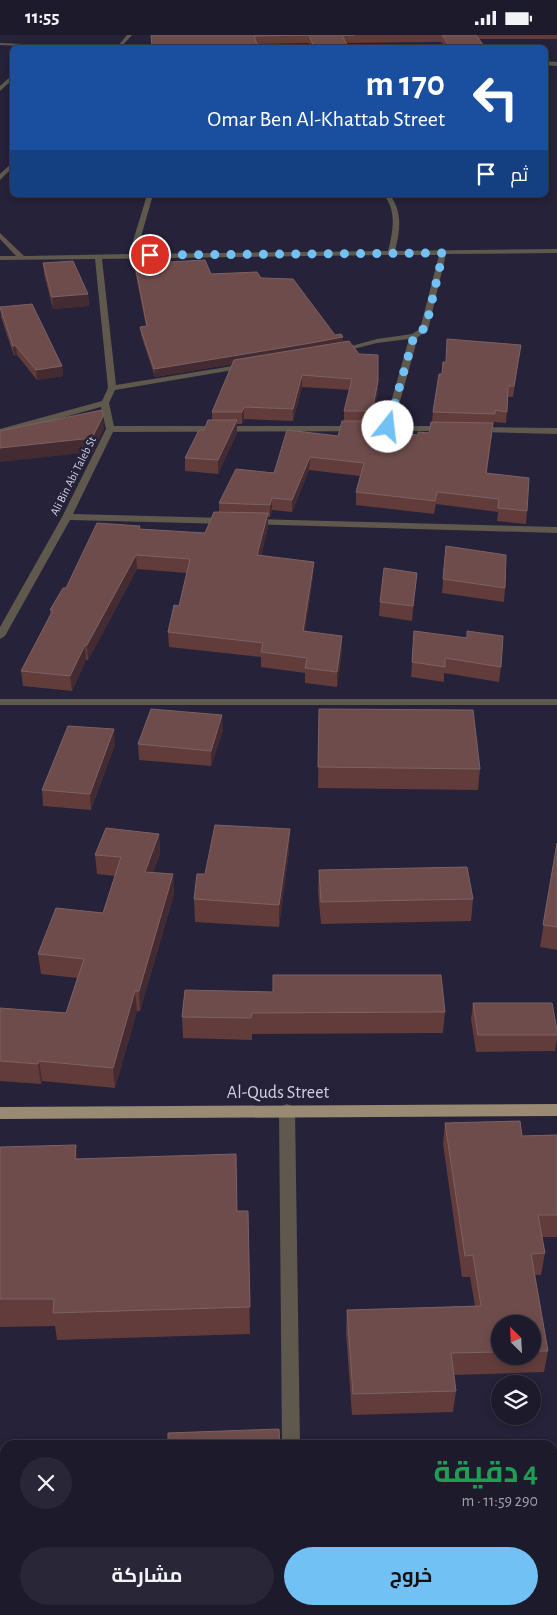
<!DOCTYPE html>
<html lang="ar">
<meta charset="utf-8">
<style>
:root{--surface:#1c1a2b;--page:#292737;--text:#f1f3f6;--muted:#a0a1a9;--line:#3a3847;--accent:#72c1f5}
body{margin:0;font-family:"Alegreya Sans",Cairo,sans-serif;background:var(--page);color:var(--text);direction:rtl;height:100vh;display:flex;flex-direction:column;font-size:19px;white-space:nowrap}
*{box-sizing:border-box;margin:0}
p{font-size:16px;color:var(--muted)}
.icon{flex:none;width:28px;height:28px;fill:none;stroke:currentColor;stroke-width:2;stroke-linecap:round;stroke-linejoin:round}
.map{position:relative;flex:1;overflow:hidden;direction:ltr}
.side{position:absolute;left:0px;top:1405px;width:558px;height:175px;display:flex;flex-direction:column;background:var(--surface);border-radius:15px 15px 0 0;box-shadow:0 2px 8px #0003,0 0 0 1px var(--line);direction:rtl}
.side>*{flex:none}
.top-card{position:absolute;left:10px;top:10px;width:538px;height:152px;border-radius:8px;box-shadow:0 2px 8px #0003,0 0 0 1px var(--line);direction:rtl;background:#1a4fa0;color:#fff;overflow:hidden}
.needle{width:32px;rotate:336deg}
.tools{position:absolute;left:491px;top:1280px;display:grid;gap:10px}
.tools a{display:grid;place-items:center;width:50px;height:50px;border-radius:50%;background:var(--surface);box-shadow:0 2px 8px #0003,0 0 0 1px var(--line);font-size:25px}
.pin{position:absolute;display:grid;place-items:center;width:42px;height:42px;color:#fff;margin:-21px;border:2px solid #fff;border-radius:50%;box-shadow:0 1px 5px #0007}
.me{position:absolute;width:55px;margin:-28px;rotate:16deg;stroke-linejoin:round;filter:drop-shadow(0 0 4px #0008)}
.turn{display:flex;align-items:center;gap:18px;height:105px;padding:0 20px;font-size:22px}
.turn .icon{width:65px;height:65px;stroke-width:2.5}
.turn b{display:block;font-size:35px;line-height:42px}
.then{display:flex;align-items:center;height:48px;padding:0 20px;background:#0003;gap:10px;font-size:19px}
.round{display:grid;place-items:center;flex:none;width:52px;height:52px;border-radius:26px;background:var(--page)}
.head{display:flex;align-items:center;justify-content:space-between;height:85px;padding:0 20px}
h1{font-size:30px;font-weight:700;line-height:38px;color:#1e9e55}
.button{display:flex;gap:10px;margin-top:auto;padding:10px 20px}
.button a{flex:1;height:58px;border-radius:30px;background:var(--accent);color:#111;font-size:20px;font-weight:700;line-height:58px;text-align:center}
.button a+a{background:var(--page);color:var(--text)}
.status{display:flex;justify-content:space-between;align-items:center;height:35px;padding:0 25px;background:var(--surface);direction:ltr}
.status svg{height:14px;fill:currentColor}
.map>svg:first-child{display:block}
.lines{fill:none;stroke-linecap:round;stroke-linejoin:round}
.minor{fill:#5f584d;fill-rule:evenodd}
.primary{fill:#988a73;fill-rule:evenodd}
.wall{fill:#613c3a;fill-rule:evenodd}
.shaded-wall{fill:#442b32}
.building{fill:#6e4c4c;stroke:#7d6163}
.route{stroke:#72c1f5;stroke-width:9;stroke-dasharray:0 16.2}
.labels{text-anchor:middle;stroke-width:5;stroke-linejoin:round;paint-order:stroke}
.far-street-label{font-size:12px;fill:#d2d1e1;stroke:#252239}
.near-street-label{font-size:18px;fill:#d2d1e1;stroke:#252239}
</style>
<div class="status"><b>11:55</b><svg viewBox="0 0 49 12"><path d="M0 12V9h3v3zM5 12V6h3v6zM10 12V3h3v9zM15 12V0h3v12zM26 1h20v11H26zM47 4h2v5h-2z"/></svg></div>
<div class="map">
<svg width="557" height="1580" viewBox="0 0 557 1580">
<rect width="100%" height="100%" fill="#252239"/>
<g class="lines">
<g class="minor">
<polygon points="127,0 132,0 121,12 117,12"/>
<polygon points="0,8 47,10 49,11 44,12 0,10"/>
<polygon points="545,26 557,27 557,31 545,30"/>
<polygon points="10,42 12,42 12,45 0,56 0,51"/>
<polygon points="12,128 12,133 0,145 0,139"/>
<path d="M147 160H153L136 219 388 216C393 196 397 177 384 160H390C403 177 400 197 395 216L557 214V218L446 219 428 295 418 302 393 391H447L450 392V396L113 397 73 479 227 483 232 486 227 489 70 485 5 601 0 604V592L62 482 106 394 101 372 0 400V394L102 366 108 353 95 224 0 225V221H16L0 204V198L24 221 129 219ZM388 220H439L420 294 412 299 377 304 333 316 337 318 377 308 409 304 384 391H114L109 368 115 355 245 333 249 331 245 329 116 350 102 224Z"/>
<polygon points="477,392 557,393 557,399 474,397 473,395"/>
<polygon points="252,484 557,492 557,498 249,489 249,485"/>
<rect x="0" y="664" width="557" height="6"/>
<polygon points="287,1069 292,1071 295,1075 300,1410 282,1410 279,1075 282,1071"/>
<rect x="282" y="1575" width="20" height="5"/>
</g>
<polygon class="primary" points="557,1069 557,1081 0,1084 0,1072"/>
</g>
<g class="wall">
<polygon points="151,0 557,0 557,4 479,4 484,11 484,12 445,12 441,7 346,8 348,12 311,12 309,8 257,9 258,12 152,12"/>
<polygon points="43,228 88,259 89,271 53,274 44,239"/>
<polygon points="135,229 211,239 261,243 335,300 343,302 343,307 378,357 371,388 370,388 369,395 418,400 429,398 432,387 433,377 446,327 519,321 513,362 508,362 506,388 494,387 493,390 487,438 527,476 526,489 497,486 498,477 436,469 434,479 356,470 356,457 360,441 309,435 292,477 272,475 270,482 268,482 268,492 261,521 313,541 305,596 342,616 337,652 305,648 305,638 261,632 261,622 169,612 168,597 179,571 187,538 137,534 88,625 86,625 72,656 23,651 21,636 51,581 50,575 66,553 140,491 140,494 205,498 219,477 219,468 338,401 344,386 344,376 349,355 302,352 293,386 244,384 242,389 237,389 237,398 218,439 185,436 185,423 204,395 212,385 212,377 232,329 155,342 141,300 140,292 146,291 135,236"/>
<polygon points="0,272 62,331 63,341 37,345 17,320 14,321 1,282"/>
<polygon points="446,511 505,553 504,567 442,558"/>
<polygon points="417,538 412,586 379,581 380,567"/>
<polygon points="414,596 501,632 499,647 444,638 444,647 411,642"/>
<polygon points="319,674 480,734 478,755 318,753"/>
<polygon points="223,695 211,731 139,725 138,709"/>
<polygon points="115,709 91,775 43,771 42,755"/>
<polygon points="159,799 160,819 153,837 173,839 174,859 140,976 137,976 115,1053 42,1046 41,1049 0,1046 0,973 66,978 77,943 41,939 38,919 103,878 115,841 97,839 95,820"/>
<polygon points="557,808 557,915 540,912"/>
<polygon points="289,816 279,892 195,887 194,864"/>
<polygon points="319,835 473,864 471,886 321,889 318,857"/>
<polygon points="185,955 445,977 443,998 252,999 252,1005 183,1003 182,982"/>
<polygon points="473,968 557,995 557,1005 555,1016 476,1017 471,984"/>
<path d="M445 1088 522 1101 557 1100V1202H542L545 1218 541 1240H535L548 1316 544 1337 454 1340 456 1356 453 1377 352 1380 346 1297 347 1275 475 1271 470 1242H462L443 1109ZM500 1289H532V1321H500Z"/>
<polygon points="0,1112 77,1124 237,1176 248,1176 250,1299 57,1305 55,1291 0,1292"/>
<polygon points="0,1424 5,1424 5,1540 0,1541"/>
<polygon points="359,1575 462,1575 463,1580 359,1580"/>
<polygon points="499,1575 552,1575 557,1580 499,1580"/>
</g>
<g class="shaded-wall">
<polygon points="88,259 89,271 53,274 52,262"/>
<polygon points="343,302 343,310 311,316 155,342 154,334"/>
<polygon points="13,311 16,311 17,320 14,321"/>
<polygon points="62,331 63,341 37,345 36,335"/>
<polygon points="302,340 302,352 293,386 293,374"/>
<polygon points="378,346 378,357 371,388 372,376"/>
<polygon points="244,372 244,384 242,389 242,377"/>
<polygon points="103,381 104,394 93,417 0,427 0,413"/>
<polygon points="237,385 237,398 218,439 218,425"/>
<polygon points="493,388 492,400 485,450 486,438"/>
<polygon points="310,422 309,435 292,477 292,465"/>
<polygon points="272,463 272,475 270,482 270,470"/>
<polygon points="268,478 268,492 258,535 257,520"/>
<polygon points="136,520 137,534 88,625 87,610"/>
<polygon points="314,527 313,541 303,610 303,596"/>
<polygon points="417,538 416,552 412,586 413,571"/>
<polygon points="342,601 342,616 337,652 337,637"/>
<polygon points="85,610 86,625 72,656 70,641"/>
<polygon points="222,680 223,695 211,731 211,716"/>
<polygon points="114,694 115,709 91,775 90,759"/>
<polygon points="290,794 289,816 279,892 279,870"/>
<polygon points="159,799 160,819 147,856 145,837"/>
<polygon points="173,839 174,859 140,976 139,956"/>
<polygon points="135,956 137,976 115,1053 113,1033"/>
<polygon points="39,1026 42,1046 41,1049 38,1029"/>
<polygon points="76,1110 79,1137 75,1124"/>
</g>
<g class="building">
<polygon points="151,0 354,0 342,0 348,12 314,12 309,0 254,1 258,12 152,12"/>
<polygon points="442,0 476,0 484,11 450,12"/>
<polygon points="205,225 211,239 257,237 261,243 293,244 335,300 341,299 343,302 311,308 154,334 140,292 147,291 135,229"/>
<polygon points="73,226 88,259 52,262 43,228"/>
<polygon points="32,269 62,331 36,335 16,311 13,311 0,272"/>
<polygon points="447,304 521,310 514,351 508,351 507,377 495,375 495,379 433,377 439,339 442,339 443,327 446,327"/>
<polygon points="349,306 359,319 378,320 378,346 372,376 344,376 352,344 302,340 293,374 244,372 242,377 212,377 234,325"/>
<polygon points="102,375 103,381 92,403 0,413 0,396"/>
<polygon points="208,385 237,385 218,425 185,423 199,395 204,395"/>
<polygon points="342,386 370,386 368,395 418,400 418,397 429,398 431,387 493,388 486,438 529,443 527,476 498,473 499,464 437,457 435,466 356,457 364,428 310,422 292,465 272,463 270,470 219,468 236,434 274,438 287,395 338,401"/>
<polygon points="214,477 268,478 257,520 314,527 303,596 342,601 337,637 305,633 307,623 261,617 263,608 168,597 174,570 179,571 190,524 136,520 87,610 85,610 70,641 21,636 53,575 50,575 63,553 66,553 97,488 140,491 139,494 205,498"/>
<polygon points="446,511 506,520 505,553 443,544"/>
<polygon points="384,533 417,538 413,571 380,567"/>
<polygon points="414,596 467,603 467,596 503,601 501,632 445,623 445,632 412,627"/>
<polygon points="151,674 222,680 211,716 138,709"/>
<polygon points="319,674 473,675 480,734 318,732"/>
<polygon points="68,691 114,694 90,759 42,755"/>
<polygon points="215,790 290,794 279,870 194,864 197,839 205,839"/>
<polygon points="106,793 159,799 145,837 173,839 139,956 135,956 113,1033 39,1026 38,1029 0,1026 0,973 66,978 84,924 38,919 56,873 103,878 121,822 95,820"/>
<polygon points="557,808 557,892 543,890"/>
<polygon points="467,832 473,864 321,867 319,835"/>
<polygon points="273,940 441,940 445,977 252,978 251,983 182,982 185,955 273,957"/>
<polygon points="473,968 552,968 557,995 557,1000 478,1000"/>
<polygon points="520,1086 522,1101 557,1100 557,1180 538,1180 545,1218 531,1219 548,1316 532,1316 532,1289 500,1289 500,1317 451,1318 456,1356 353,1359 347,1275 481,1271 473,1220 465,1221 445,1088"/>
<polygon points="76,1110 75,1124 236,1119 237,1176 248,1176 250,1272 53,1278 54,1264 0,1264 0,1112"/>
<polygon points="279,1394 280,1410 168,1410 168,1398"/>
<rect x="0" y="1424" width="5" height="96"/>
<polygon points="552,1532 557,1532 557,1580 506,1580 506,1575 552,1575"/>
<polygon points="79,1575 281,1575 282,1580 79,1580"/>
<polygon points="362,1575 462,1575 463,1580 362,1580"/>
</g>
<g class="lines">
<polyline class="route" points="150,220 443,218 426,292 414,301 388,392"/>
</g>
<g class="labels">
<g class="far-street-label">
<text transform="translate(73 441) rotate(-63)" y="4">Ali Bin Abi Taleb St</text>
</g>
<g class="near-street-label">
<text x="278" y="1063">Al-Quds Street</text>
</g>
</g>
</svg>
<div class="tools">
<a><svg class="needle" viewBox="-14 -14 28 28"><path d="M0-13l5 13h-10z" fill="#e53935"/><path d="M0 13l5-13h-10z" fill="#a0a1a9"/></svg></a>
<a><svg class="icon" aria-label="layers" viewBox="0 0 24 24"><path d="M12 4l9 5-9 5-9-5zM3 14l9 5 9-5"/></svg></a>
</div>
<div class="pin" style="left:150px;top:220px;background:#d93025"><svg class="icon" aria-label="arrive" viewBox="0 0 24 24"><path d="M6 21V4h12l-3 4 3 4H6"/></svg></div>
<svg class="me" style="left:388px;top:392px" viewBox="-20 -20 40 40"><circle r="19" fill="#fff"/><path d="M0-13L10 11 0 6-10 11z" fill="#72c1f5"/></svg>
<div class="top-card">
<div class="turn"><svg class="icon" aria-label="left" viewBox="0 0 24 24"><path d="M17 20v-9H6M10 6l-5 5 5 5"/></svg><div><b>170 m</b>Omar Ben Al-Khattab Street</div></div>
<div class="then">ثم<svg class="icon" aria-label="arrive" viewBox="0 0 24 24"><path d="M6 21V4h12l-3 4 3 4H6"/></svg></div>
</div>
<section class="side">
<div class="head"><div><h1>4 دقيقة</h1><p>290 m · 11:59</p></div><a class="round"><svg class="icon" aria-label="close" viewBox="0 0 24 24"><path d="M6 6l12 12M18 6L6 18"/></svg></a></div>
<div class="button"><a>خروج</a><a>مشاركة</a></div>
</section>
</div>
